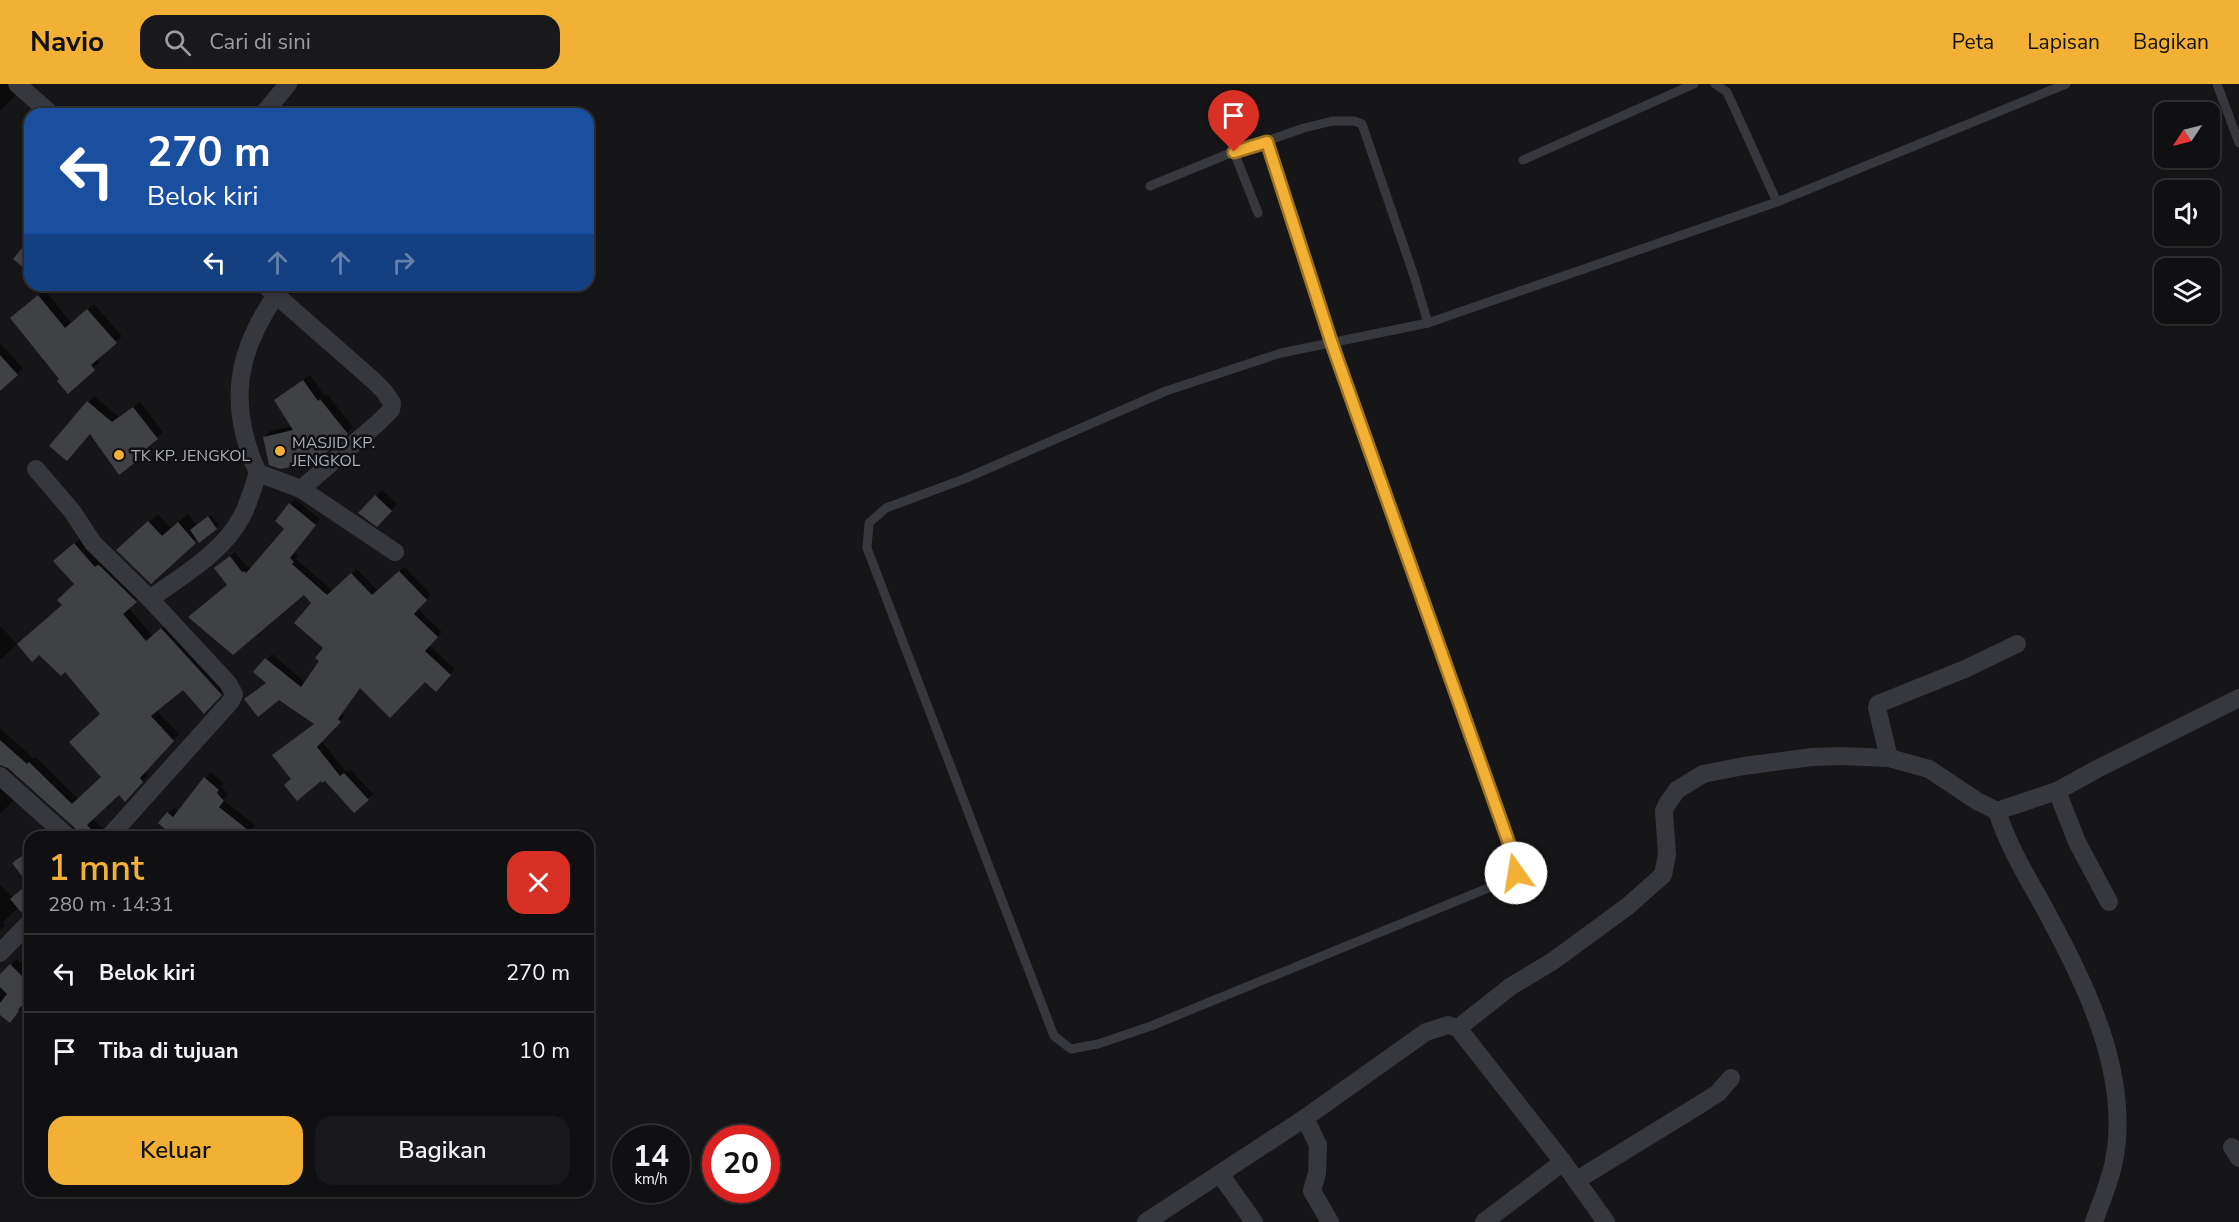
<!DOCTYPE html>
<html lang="id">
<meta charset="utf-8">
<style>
:root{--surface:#101012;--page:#19191b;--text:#f1f3f6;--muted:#9c9d9f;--line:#303032;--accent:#f2b134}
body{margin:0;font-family:"Nunito Sans",sans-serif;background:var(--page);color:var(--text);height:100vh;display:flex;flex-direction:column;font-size:22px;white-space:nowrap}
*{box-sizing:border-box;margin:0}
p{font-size:20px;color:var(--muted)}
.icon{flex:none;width:33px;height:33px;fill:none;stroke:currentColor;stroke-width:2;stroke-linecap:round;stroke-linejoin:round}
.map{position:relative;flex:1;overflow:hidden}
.sheet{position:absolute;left:24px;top:747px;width:570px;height:366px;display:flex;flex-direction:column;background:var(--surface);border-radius:18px;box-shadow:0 3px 9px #0003,0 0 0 2px var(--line)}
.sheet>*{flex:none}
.top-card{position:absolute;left:24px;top:24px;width:570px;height:183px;border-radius:18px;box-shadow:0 3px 9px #0003,0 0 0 2px var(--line);background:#1a4fa0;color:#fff;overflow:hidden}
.needle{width:39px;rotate:235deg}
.controls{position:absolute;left:2154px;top:18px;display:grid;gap:12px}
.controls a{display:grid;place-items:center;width:66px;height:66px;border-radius:12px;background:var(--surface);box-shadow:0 3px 9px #0003,0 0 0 2px var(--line);font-size:30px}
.speed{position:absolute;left:612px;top:1041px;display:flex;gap:12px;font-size:30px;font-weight:700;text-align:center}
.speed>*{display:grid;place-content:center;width:78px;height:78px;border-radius:50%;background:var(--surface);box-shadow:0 3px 9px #0003,0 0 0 2px var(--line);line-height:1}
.speed small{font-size:15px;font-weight:400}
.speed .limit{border:9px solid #d22;background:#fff;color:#111}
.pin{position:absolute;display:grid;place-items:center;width:51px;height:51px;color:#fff;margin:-62px -26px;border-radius:50% 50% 50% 0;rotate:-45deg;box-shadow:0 0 6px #0007}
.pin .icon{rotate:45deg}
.me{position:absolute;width:66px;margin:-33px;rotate:347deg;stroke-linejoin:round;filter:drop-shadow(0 0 4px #0008)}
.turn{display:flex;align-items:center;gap:21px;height:126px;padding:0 24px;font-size:27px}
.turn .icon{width:78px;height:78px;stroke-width:2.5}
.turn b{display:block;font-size:42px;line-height:51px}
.lanes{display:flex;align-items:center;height:57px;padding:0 24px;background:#0003;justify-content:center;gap:30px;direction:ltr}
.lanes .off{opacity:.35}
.round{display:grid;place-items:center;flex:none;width:63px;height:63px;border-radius:18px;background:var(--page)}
.head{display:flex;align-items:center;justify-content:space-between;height:102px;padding:0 24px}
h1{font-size:36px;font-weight:600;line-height:45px;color:var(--accent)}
.action{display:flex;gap:12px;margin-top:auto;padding:12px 24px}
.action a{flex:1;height:69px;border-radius:18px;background:var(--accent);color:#111;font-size:24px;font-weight:600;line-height:69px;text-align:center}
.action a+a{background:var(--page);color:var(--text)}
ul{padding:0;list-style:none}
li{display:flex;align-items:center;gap:18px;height:78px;padding:0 24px;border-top:2px solid var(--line)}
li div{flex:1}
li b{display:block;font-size:22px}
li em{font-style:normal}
header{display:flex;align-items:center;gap:36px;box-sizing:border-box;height:84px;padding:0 30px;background:var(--accent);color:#111}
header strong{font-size:28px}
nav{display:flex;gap:33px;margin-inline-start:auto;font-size:21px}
.search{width:420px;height:54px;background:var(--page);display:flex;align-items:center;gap:15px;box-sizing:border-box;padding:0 21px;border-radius:18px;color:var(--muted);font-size:22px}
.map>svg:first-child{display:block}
.shadow{fill:#0007}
.building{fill:#404145}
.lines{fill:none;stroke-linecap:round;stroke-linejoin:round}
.service{stroke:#37383d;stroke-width:9}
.minor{stroke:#37383d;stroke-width:18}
.route-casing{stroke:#9d7322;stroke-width:15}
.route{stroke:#f2b134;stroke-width:10}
.poi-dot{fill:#f2b134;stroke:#111113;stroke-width:2}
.labels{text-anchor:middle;stroke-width:5;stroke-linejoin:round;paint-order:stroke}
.poi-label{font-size:16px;fill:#a8adb8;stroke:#111113;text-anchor:start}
</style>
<header>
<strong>Navio</strong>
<div class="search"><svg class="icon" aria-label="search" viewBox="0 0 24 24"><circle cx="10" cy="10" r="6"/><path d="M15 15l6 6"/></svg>Cari di sini</div>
<nav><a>Peta</a><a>Lapisan</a><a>Bagikan</a></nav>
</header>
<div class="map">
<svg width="2239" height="1138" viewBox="0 0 2239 1138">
<rect width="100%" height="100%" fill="#161618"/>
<g class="shadow">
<polygon points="0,0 13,0 20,7 0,27"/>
<polygon points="45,206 71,239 94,220 122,252 97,274 100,278 68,307 18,228"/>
<polygon points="0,259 23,284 1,304 0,303"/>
<polygon points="310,291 324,311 327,310 353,343 347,349 264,353 270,347 293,342 276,316"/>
<polygon points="94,312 119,333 140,318 163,348 140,367 142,370 136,376 88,318"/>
<polygon points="382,406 397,420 377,441 360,429"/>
<polygon points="295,415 320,435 294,468 298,472 296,475 333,507 357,485 378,507 404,483 431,510 417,524 442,548 429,561 455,585 436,605 425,596 360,603 342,629 345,632 321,656 346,688 350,685 373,710 354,727 326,695 292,695 315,639 256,588 272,570 306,599 321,577 325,564 313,519 304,509 228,501 221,479 235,468 248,484 250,483 252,485 286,444 290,420"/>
<polygon points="158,430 171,444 188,430 197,442 211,431 219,441 200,457 198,454 151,498 127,458"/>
<polygon points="81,454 142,511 128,524 153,552 168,539 226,604 210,622 184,603 156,626 179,650 144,687 148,692 131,710 119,709 92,734 104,746 101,753 80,753 80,748 8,682 0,680 0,644 34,675 36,673 79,716 103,693 101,630 63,520 76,500 61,471"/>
<polygon points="1,543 17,560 0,576 0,544"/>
<polygon points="211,688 224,700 221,703 228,710 223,716 255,741 246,753 156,753 165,743 160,739 168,729 174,723 179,727"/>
<polygon points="0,697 18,712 0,730"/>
<polygon points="30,766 30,818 19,823 2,839 5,842 0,847 0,800 13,814 30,799 20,773"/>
<polygon points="17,875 30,889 30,911 22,920 24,921 16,931 0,929 0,892"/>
</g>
<g class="building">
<polygon points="30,154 30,189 13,175"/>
<polygon points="38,211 65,244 87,225 117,259 91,281 95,286 68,310 57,297 59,295 10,234"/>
<polygon points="0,271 18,291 0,307"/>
<polygon points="303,296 318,317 320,315 348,350 316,378 280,385 269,381 263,353 293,346 274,316"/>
<polygon points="87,317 112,338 133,323 158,355 134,374 137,377 119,391 90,350 67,377 49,362"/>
<polygon points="375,411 392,427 377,443 358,429"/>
<polygon points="289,419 316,441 290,474 294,478 292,480 327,511 351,489 372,511 399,487 427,516 414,530 438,553 425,567 451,591 436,608 425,598 390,634 360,604 338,635 341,638 317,663 340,692 344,689 369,716 354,729 325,697 322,699 321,697 297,717 284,701 291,695 272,671 314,640 279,616 258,633 244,615 266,599 253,588 265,574 301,603 319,577 315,574 323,564 294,539 311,519 304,511 233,571 188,533 227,501 214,484 230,472 242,488 244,487 246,489 284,445 275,437"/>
<polygon points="208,432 217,445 199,459 190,446"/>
<polygon points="148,437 162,452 178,438 196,459 151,500 116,466"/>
<polygon points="74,459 95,483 98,481 100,482 137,518 123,530 146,557 161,544 222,611 204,630 183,606 151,632 174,657 140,694 143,698 125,718 119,711 87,741 98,753 79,753 76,745 8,684 0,681 0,656 27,680 29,678 72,720 101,693 69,658 100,630 65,588 61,592 39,571 32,578 17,560 62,521 57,516 74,500 53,477"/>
<polygon points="204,693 219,706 217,709 224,717 219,723 257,753 174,753 158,739 167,728 173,733"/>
<polygon points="30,766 30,820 21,828 10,815 28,800 12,779"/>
<polygon points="10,880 30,900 30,913 18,926 19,927 10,939 0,931 0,919 7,910 0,903 0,890"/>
</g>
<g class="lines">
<g class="service">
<polyline points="1715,0 1727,8 1777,118"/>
<polyline points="2217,0 2239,59"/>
<polyline points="1267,58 1332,260 1516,779 1516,789 1512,793 1498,800 1151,942 1098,960 1071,965 1054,952 867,464 869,439 886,424 964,395 1166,307 1281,269 1428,239 1777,118 2066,0"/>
<polyline points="1234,68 1258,129"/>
<polyline points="1523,76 1694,0"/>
<polyline points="1150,102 1228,70 1304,44 1333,37 1354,37 1362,40 1414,192 1428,239"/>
</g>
<g class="minor">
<polyline points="17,0 51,30"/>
<polyline points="263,30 288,0"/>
<polyline points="276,211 374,297 384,307 392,319 391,326 379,338 301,405"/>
<polyline points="36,385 72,427 93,459 150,515"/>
<polyline points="258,389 301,405 395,468"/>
<polyline points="1889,674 1877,624 1878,620 1965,585 2017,560"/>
<polyline points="0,692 68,753"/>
<polyline points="2057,707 2077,758 2109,818"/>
<path d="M1997 727C2008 762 2027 793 2045 825 2085 900 2131 989 2114 1077 2110 1097 2101 1118 2094 1138"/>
<path d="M109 753 231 617 234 610 228 599 150 515C181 492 224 468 242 432 249 419 253 403 258 389 228 323 235 270 276 211L265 201"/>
<polyline points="0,869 30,838"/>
<polyline points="1305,1034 1318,1061 1317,1089 1312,1107 1330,1138"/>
<polyline points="2232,1063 2239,1074"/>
<polyline points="1563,1078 1458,944 1510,903 1553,877 1628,822 1663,791 1667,771 1664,727 1667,720 1677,706 1703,690 1744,682 1812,673 1841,672 1889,674 1929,685 1977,717 1997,727 2057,707 2097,685 2239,614"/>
<polyline points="1220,1090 1254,1138"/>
<polyline points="1577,1096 1696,1023 1718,1009 1731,994"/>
<polyline points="1146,1138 1305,1034 1426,948 1448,941 1458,944"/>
<polyline points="1484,1138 1563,1078 1606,1138"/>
</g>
</g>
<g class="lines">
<g class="route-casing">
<polyline id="route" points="1234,68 1267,58 1332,260 1516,779 1516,789"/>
</g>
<use href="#route" class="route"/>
</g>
<g class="poi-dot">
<circle cx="280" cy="367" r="6"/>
<circle cx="119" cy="371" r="6"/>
</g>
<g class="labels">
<g class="poi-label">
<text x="292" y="364">MASJID KP.<tspan x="292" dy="18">JENGKOL</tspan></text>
<text x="131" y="377">TK KP. JENGKOL</text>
</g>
</g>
</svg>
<div class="controls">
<a><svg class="needle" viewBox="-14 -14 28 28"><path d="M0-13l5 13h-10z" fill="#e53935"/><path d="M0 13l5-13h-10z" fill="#9c9d9f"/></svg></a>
<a><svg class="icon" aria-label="sound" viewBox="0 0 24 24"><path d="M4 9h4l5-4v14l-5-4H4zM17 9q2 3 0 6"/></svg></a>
<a><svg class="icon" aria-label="layers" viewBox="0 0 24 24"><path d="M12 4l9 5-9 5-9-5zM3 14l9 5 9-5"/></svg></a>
</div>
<div class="speed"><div>14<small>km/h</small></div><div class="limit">20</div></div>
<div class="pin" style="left:1234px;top:68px;background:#d93025"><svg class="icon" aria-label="arrive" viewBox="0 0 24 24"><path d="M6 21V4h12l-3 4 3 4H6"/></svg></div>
<svg class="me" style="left:1516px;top:789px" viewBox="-20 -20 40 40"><circle r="19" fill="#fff"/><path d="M0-13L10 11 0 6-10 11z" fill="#f2b134"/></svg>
<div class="top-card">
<div class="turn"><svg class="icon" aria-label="left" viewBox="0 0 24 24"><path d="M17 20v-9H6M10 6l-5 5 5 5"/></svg><div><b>270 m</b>Belok kiri</div></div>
<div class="lanes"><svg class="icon" aria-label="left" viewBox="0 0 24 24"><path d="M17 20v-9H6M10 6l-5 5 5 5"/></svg><svg class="icon off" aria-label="ahead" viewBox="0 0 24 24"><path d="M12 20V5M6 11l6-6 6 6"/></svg><svg class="icon off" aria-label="ahead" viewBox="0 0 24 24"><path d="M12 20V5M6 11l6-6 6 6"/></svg><svg class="icon off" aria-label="right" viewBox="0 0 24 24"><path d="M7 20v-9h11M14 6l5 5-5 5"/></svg></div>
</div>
<section class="sheet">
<div class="head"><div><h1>1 mnt</h1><p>280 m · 14:31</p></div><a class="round" style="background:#d93025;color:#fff"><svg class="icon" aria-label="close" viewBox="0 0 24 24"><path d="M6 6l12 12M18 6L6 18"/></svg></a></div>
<ul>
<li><svg class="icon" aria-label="left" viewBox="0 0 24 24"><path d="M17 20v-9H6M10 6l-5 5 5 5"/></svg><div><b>Belok kiri</b></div><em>270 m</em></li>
<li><svg class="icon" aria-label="arrive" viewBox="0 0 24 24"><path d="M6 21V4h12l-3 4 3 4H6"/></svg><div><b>Tiba di tujuan</b></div><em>10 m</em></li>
</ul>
<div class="action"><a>Keluar</a><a>Bagikan</a></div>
</section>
</div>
